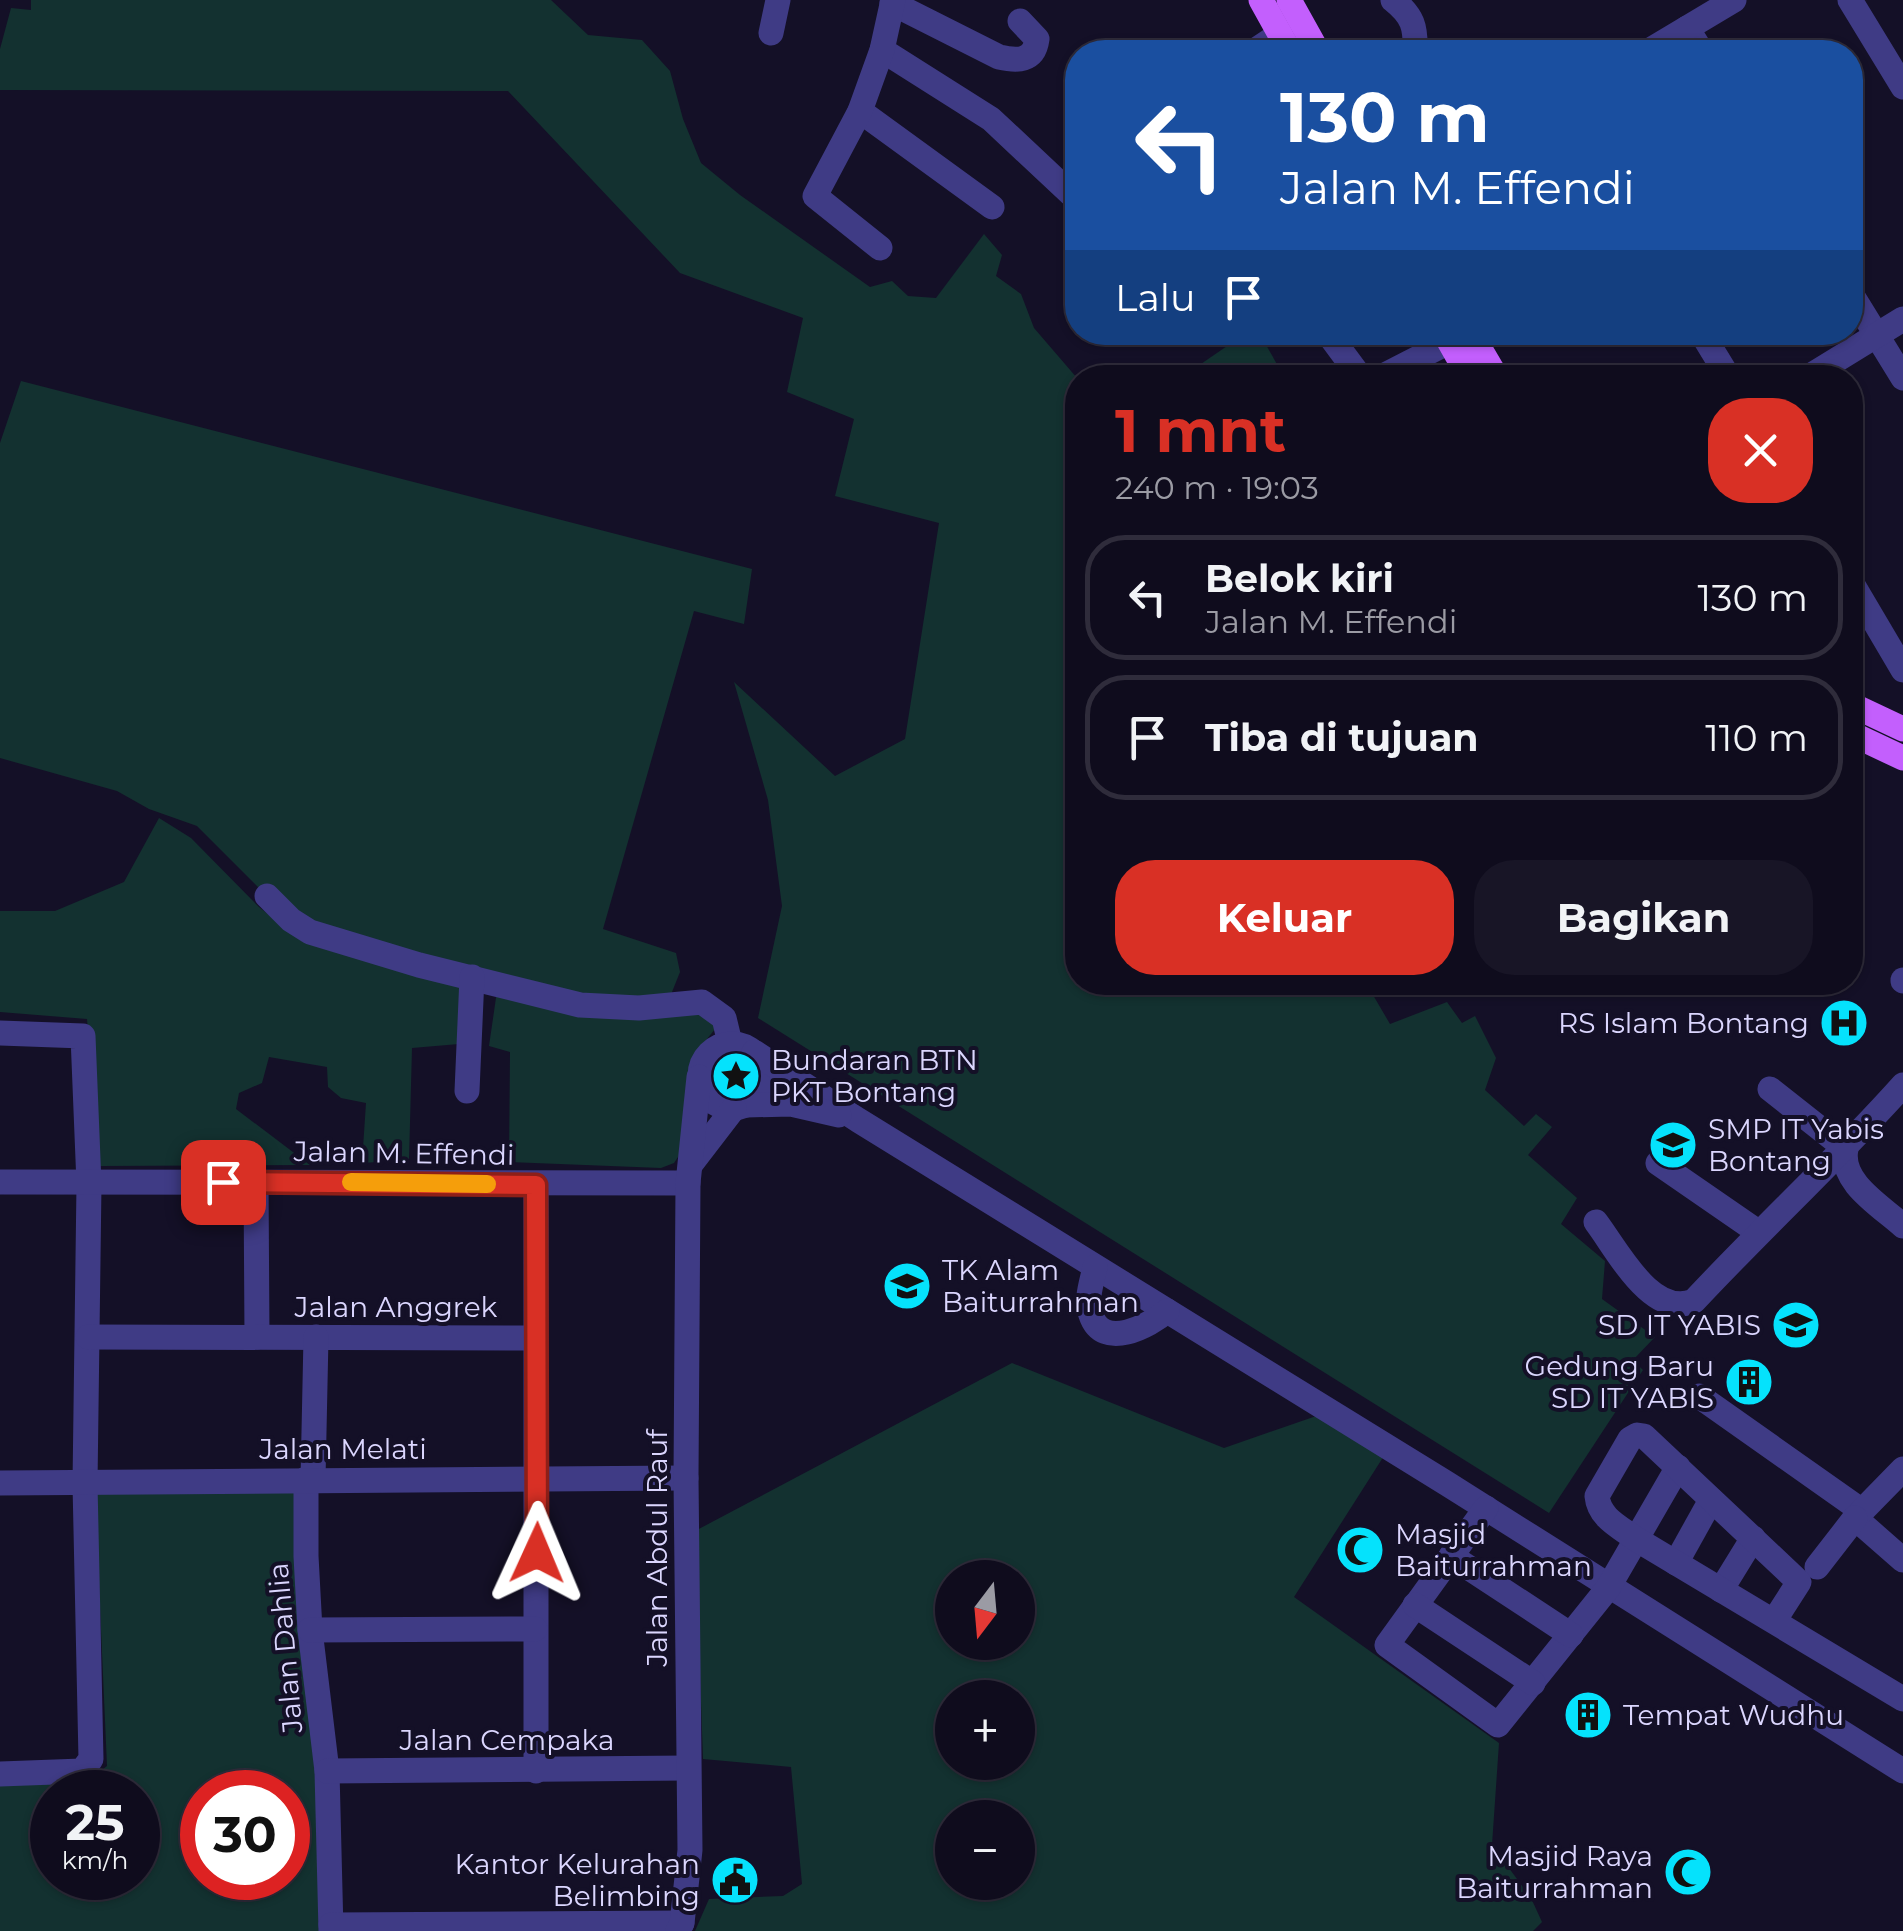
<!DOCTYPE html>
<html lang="id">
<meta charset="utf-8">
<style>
:root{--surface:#0f0c1d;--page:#181526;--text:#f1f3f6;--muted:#9b9ba4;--line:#2f2c3b;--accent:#d93025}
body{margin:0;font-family:Montserrat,sans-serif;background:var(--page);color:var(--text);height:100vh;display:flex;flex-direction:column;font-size:38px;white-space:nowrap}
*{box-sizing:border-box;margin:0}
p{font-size:32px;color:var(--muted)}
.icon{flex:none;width:55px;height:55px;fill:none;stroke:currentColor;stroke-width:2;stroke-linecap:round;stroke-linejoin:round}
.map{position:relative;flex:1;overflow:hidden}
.drawer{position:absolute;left:1065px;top:365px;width:798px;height:630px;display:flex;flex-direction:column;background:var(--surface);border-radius:40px;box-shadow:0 2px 8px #0004,0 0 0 2px var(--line)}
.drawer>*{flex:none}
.top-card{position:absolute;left:1065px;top:40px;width:798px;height:305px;border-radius:40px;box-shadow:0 2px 8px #0004,0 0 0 2px var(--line);background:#1a4fa0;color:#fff;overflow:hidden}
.needle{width:65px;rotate:196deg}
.buttons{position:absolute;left:935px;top:1560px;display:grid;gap:20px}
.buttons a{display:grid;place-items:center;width:100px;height:100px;border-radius:50%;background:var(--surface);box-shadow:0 2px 8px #0004,0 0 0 2px var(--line);font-size:50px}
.speed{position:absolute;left:30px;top:1770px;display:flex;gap:20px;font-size:50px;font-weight:700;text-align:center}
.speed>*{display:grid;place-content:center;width:130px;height:130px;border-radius:50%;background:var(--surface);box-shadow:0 2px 8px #0004,0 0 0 2px var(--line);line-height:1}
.speed small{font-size:25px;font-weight:400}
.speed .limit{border:15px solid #d22;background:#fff;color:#111}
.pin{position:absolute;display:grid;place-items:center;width:85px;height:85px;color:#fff;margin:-42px;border-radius:20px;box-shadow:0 5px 15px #0006}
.me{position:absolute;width:110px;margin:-55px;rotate:1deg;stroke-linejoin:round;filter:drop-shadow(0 0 8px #0008)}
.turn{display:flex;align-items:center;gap:35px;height:210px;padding:0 50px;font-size:45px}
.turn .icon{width:130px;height:130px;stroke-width:2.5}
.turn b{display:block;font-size:70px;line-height:85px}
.then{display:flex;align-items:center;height:95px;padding:0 50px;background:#0003;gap:20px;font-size:38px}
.round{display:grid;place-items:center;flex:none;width:105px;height:105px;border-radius:40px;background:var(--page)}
.head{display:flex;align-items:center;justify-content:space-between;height:170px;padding:0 50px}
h1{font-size:60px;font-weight:700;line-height:75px;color:var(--accent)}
.cta{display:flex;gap:20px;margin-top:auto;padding:20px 50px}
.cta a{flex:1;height:115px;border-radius:40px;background:var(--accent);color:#fff;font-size:40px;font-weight:700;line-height:115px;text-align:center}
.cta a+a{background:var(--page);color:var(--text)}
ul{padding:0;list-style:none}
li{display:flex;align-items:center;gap:30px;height:125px;margin:0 20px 15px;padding:0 30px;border:5px solid var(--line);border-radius:40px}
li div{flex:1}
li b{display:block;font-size:38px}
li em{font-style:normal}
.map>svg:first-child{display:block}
.green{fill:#133130;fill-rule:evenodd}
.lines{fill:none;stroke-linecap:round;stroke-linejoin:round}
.minor{stroke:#3f3b85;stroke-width:25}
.major{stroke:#c35ffd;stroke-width:25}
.route-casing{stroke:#8d1f18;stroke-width:25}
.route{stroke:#d93025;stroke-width:18}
.slow{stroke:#f59e0b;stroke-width:18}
.labels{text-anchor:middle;stroke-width:8;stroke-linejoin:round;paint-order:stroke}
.poi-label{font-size:28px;fill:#dbd6fe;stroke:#141027;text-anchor:end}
.street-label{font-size:28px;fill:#dbd6fe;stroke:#141027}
</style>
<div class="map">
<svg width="1903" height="1931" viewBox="0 0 1903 1931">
<rect width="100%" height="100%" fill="#141027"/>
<g class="green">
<polygon points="31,0 551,0 588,35 642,40 670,71 683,119 701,163 740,195 870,287 892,281 908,296 936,298 984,234 1002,255 996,276 1021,294 1034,328 1077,378 1078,982 1366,983 1390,1024 1447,1002 1462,1023 1475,1016 1496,1058 1485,1090 1524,1126 1536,1114 1552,1127 1528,1155 1577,1198 1561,1224 1605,1261 1602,1299 1655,1337 1633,1360 1643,1370 1549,1513 758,1018 782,906 768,800 734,682 835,776 905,739 939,523 835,496 854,419 787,392 803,318 680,273 508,91 0,90 0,49 11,8 31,10"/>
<polygon points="1259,332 1284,377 1182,377 1246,333"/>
<polygon points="21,381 752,569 744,624 694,611 603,929 676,953 680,972 668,1002 724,1018 694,1055 682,1151 674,1163 661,1168 509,1162 510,1052 489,1046 498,984 310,932 267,896 197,826 149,809 117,791 0,758 0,443"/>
<polygon points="159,818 191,838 259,907 302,941 459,985 459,1044 412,1048 409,1160 362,1163 366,1103 341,1098 328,1087 327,1067 269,1057 262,1083 239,1093 236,1109 310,1165 100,1166 87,1019 0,1012 0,911 55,911 124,882"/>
<path d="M1012 1363 1224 1448 1325 1413 1389 1448 1294 1597 1499 1743 1492 1845 1531 1898 1542 1922 1533 1931H695L709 1899 783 1896 802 1884 791 1767 703 1759 695 1531ZM952 1578H1018V1642H952ZM952 1698H1018V1762H952ZM952 1818H1018V1882H952Z"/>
<path d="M299 1488 317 1771 322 1931H0V1782H86L107 1766 95 1493ZM52 1792H138V1878H52ZM202 1792H288V1878H202Z"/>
</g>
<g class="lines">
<g class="minor">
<path d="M1393 0C1413 16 1416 27 1415 52"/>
<polyline points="1850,0 1903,87"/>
<path d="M892 3 999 57C1017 61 1034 62 1037 39L1020 21"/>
<polyline points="1687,28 1702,52"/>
<polyline points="771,33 778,0"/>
<polyline points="882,50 991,119 1071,194"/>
<polyline points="1253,52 1280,34"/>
<polyline points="1647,52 1734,0"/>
<polyline points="860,111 992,207"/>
<polyline points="880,248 815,196 860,111 882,50 893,0"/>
<polyline points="1850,292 1903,378"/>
<polyline points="1327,332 1361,378"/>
<polyline points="1701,332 1729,378"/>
<polyline points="1379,378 1449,342"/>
<polyline points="1807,378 1903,319"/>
<polyline points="1850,580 1903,670"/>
<polyline points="267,896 291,920 310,932 419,965 580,1005 639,1008 702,1002 724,1018 730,1043"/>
<polyline points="1903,980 1903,981"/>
<polyline points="0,1033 83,1036 89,1184 85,1484 91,1759 82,1771 0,1774"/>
<circle cx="732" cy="1076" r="32"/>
<polyline points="754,1052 858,1120 1446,1483 1903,1771"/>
<path d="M1770 1089 1846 1149C1839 1182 1881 1206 1903 1226"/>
<polyline points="467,1091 472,977"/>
<polyline points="746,1105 791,1104 839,1115"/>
<polyline points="1658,1163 1758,1232"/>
<polyline points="691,1164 734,1108"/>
<polyline points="256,1181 257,1337"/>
<polyline points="0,1182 688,1183"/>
<polyline points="536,1185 536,1771"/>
<path d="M1596 1222C1618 1251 1652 1319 1694 1301 1763 1227 1836 1160 1903 1085"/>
<path d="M1095 1267C1092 1282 1085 1300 1091 1315 1103 1351 1149 1326 1167 1311"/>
<polyline points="88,1337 535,1338"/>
<polyline points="1699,1396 1862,1511"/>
<polyline points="306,1479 306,1556 310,1630 327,1771 331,1931"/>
<polyline points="313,1479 316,1337"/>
<polyline points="0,1483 686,1478"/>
<polyline points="1486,1508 1387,1645 1498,1725 1608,1588 1678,1467"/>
<polyline points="1862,1511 1855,1518 1903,1560"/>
<polyline points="1862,1511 1903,1469"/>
<polyline points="1451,1556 1571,1635"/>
<polyline points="1676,1563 1711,1500"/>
<polyline points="1817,1567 1855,1518"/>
<polyline points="1721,1590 1753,1538"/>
<polyline points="1415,1605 1533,1683"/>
<path d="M1774 1621 1799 1582 1644 1436 1637 1435 1630 1439 1597 1496C1599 1518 1620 1527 1636 1539L1903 1699"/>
<polyline points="310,1630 535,1629"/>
<polyline points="327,1771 688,1768"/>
<polyline points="331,1925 682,1923"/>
<polyline points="678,1931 682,1923 690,1850 686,1478 688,1183 699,1077"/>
</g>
<g class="major">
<polyline points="1261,0 1290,52"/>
<polyline points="1289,0 1318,52"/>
<polyline points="1444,332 1470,378"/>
<polyline points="1470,332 1497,378"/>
<polyline points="1850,704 1903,729"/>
<polyline points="1850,733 1903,758"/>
</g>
</g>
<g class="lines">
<g class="route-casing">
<polyline id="route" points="223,1182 536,1185 537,1553"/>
</g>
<use href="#route" class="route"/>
<polyline class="slow" points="351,1182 487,1184"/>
</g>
<defs>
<g id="hospital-disc" transform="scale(2.5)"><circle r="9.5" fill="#05e2fc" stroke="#141027"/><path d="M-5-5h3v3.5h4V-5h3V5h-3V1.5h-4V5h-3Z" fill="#111"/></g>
<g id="sight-disc" transform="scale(2.5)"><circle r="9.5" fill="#05e2fc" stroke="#141027"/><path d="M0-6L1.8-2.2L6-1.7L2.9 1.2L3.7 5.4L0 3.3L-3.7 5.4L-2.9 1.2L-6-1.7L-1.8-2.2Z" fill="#111"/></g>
<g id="school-disc" transform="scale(2.5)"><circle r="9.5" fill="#05e2fc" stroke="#141027"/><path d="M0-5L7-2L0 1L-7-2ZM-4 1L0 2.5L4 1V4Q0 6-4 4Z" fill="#111"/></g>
<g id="building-disc" transform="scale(2.5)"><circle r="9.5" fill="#05e2fc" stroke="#141027"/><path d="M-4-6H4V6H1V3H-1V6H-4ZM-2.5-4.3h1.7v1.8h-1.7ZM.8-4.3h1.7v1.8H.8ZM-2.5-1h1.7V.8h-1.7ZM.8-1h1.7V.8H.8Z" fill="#111"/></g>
<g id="mosque-disc" transform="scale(2.5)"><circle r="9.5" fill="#05e2fc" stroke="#141027"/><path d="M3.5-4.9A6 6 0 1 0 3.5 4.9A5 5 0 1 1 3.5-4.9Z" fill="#111"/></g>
<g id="civic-disc" transform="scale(2.5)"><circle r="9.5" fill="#05e2fc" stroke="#141027"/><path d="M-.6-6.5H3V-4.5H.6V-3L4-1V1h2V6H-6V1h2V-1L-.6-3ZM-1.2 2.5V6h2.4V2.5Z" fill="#111"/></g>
</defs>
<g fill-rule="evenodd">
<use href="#hospital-disc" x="1844" y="1023"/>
<use href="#sight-disc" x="736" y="1076"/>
<use href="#school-disc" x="1673" y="1145"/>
<use href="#school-disc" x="907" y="1286"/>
<use href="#school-disc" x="1796" y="1325"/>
<use href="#building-disc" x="1749" y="1382"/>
<use href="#mosque-disc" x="1360" y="1550"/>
<use href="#building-disc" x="1588" y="1715"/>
<use href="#mosque-disc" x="1688" y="1872"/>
<use href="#civic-disc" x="735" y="1880"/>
</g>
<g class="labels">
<g class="poi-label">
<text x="1809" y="1033">RS Islam Bontang</text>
<text x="771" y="1070" text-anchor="start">Bundaran BTN<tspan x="771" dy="32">PKT Bontang</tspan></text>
<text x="1708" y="1139" text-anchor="start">SMP IT Yabis<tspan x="1708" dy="32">Bontang</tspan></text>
<text x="942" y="1280" text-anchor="start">TK Alam<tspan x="942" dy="32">Baiturrahman</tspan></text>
<text x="1761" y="1335">SD IT YABIS</text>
<text x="1714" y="1376">Gedung Baru<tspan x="1714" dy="32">SD IT YABIS</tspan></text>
<text x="1395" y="1544" text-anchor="start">Masjid<tspan x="1395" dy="32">Baiturrahman</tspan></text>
<text x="1623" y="1725" text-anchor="start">Tempat Wudhu</text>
<text x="1653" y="1866">Masjid Raya<tspan x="1653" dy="32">Baiturrahman</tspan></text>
<text x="700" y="1874">Kantor Kelurahan<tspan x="700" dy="32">Belimbing</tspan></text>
</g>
<g class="street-label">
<text transform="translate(404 1153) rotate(1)" y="10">Jalan M. Effendi</text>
<text x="396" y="1317">Jalan Anggrek</text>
<text x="343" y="1459">Jalan Melati</text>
<text transform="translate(657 1548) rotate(-90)" y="10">Jalan Abdul Rauf</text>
<text transform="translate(285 1648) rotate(-95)" y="10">Jalan Dahlia</text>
<text x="507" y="1750">Jalan Cempaka</text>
</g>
</g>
</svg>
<div class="buttons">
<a><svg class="needle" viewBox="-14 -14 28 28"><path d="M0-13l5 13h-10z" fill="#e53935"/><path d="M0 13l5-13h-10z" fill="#9b9ba4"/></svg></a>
<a>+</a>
<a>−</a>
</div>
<div class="speed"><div>25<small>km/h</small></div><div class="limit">30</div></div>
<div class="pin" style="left:223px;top:1182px;background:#d93025"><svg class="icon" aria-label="arrive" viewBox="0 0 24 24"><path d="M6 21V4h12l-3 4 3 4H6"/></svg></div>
<svg class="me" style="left:537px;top:1553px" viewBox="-20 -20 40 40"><path d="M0-17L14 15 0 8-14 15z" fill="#d93025" stroke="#fff" stroke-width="4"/></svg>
<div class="top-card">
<div class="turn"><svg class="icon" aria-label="left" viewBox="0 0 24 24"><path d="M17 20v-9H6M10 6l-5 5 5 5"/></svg><div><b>130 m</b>Jalan M. Effendi</div></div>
<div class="then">Lalu<svg class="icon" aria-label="arrive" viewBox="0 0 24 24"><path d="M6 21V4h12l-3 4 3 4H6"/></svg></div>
</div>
<section class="drawer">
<div class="head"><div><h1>1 mnt</h1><p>240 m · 19:03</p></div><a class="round" style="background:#d93025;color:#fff"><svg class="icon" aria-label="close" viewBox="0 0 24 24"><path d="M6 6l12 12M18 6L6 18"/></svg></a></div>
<ul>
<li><svg class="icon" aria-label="left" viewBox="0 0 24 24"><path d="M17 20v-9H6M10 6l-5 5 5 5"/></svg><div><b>Belok kiri</b><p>Jalan M. Effendi</p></div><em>130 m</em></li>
<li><svg class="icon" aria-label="arrive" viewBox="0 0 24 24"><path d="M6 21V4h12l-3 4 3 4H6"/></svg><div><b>Tiba di tujuan</b></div><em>110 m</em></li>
</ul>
<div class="cta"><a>Keluar</a><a>Bagikan</a></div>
</section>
</div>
